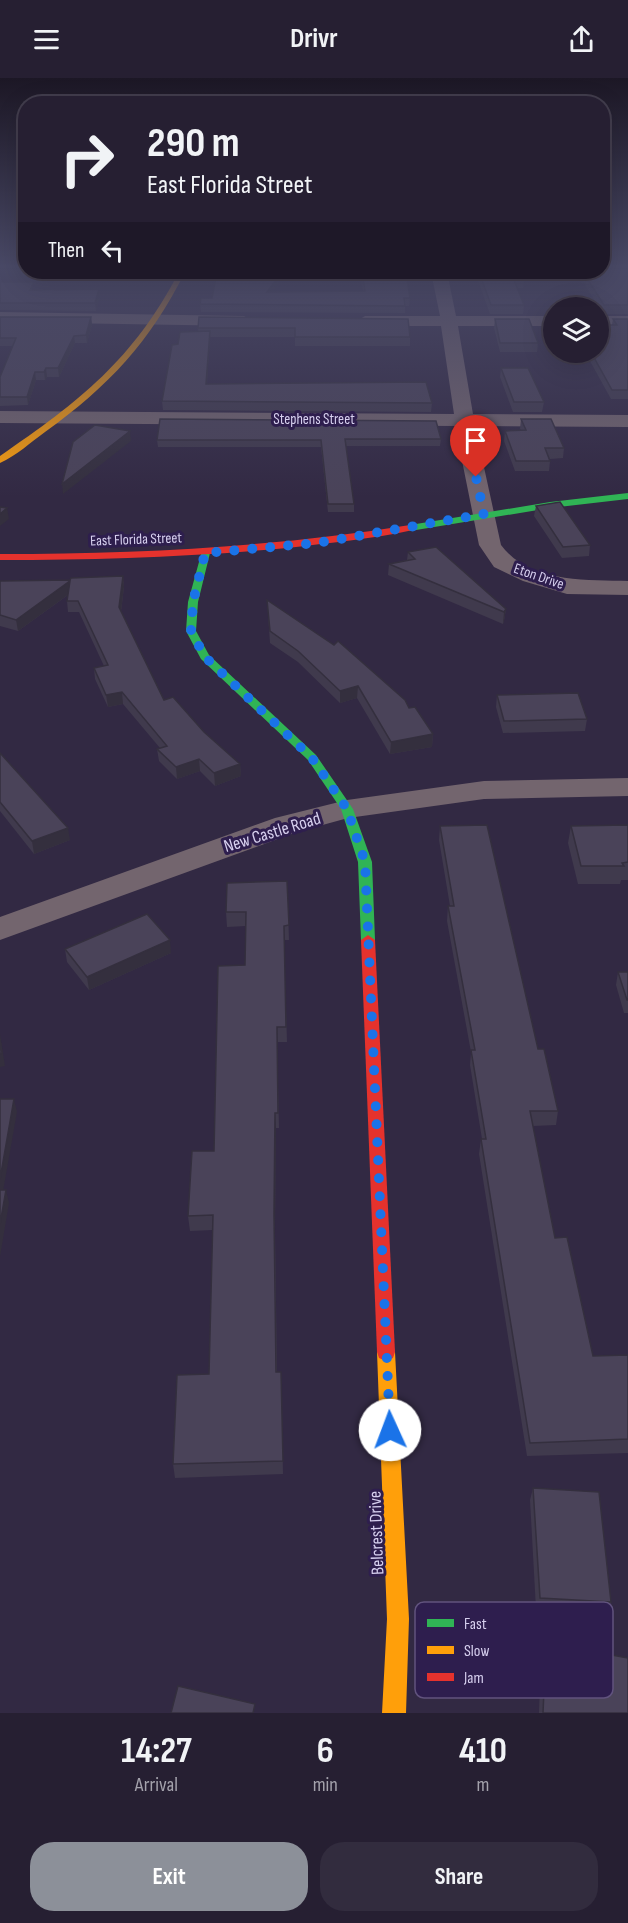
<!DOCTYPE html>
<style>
:root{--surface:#261f32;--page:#322c3e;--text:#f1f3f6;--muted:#a4a2ac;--line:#423d4d;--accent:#8c9099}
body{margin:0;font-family:"Sofia Sans Condensed",sans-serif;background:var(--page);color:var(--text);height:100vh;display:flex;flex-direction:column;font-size:22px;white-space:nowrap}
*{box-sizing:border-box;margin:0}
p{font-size:20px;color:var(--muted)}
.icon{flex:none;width:33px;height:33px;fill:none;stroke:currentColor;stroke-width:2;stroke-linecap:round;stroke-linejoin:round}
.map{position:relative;height:1635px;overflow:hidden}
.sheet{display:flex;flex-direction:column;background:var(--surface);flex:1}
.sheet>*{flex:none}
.top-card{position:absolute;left:18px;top:18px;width:592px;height:183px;border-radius:24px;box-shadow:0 6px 24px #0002,0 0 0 2px var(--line);background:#261f32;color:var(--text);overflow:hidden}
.buttons{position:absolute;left:543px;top:219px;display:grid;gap:12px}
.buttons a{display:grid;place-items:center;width:66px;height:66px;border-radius:50%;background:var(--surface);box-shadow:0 6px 24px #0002,0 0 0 2px var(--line);font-size:30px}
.pin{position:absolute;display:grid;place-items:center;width:51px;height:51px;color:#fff;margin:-62px -26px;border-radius:50% 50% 50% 0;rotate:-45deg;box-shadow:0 0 6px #0007}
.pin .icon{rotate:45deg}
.me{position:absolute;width:66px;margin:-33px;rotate:358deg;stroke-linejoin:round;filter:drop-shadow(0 0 4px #0008)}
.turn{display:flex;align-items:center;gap:21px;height:126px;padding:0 30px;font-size:27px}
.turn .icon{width:78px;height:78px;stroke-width:2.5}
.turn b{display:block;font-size:42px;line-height:51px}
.then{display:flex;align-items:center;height:57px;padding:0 30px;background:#0003;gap:12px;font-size:22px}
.eta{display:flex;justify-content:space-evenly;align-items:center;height:102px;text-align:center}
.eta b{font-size:36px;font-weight:700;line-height:42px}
.action{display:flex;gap:12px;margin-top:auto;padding:12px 30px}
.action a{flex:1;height:69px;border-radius:24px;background:var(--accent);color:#fff;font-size:24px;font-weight:700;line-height:69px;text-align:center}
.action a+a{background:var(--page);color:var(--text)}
header{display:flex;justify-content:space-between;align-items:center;height:78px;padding:0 30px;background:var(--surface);font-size:27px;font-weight:700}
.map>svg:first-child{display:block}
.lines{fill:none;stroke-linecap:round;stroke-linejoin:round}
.street{fill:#73656e;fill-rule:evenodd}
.fast{fill:#30b455;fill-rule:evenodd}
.slow{fill:#ff9f0a;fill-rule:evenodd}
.jam{fill:#e5322d;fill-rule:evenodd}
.wall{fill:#403a4d}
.shaded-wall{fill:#342f3e}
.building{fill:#4a4359;stroke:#342f3e;stroke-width:1.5}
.route{stroke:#1a73e8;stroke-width:10;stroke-dasharray:0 18}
.labels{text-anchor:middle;stroke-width:6;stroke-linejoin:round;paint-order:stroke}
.far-street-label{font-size:15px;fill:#d7d0ef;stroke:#2e1e4e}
.street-label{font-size:18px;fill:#d7d0ef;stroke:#2e1e4e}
.key{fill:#2e1e4e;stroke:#61537e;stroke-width:1.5}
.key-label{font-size:16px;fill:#d7d0ef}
</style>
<header><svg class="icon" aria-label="menu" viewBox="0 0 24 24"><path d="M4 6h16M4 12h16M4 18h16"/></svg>Drivr<svg class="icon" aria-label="share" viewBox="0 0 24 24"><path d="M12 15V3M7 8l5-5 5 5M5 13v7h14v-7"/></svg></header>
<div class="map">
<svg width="628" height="1635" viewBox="0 0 628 1635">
<rect width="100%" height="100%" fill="#322943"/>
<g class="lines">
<g class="street">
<path d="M431 194H447L456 238H554V248H458L473 336 628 337V349L475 348 501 467C529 505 586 502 628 503V517L567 516 523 503 494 489 479 467 455 348 0 345V333L454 336 441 248H365L357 243 365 238H440Z"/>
<polygon points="0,234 244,238 252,243 244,248 0,244"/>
<rect x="598" y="238" width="30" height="10"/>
<polygon points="628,700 628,718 484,721 348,740 297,754 0,862 0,839 275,740 347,722 484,703"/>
</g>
<g class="fast">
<polygon points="628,415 628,421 550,430 410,453 405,450 410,447 550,424"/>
<polygon points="202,473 210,475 198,524 196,553 209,577 316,677 353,731 372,784 375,862 373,865 363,865 361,862 358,784 341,731 308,682 201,581 186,553 188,524"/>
</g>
<g class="slow">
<path d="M179 194H185C150 264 109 308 45 354 31 364 16 378 0 385V378C80 323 133 282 179 194Z"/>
<polygon points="386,1265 393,1268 395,1274 409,1541 406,1635 382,1635 387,1541 377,1274 379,1268"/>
</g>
<g class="jam">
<path d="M410 447 413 448V452C372 461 329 465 287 470 191 479 96 482 0 482V476C138 476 274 469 410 447Z"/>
<polygon points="368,857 375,862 395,1274 393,1280 386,1283 379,1280 377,1274 361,862"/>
</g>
</g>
<g class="wall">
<polygon points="628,191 628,236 603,236 577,194 603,194"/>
<polygon points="113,194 141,194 140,195 113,195"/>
<polygon points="287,194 272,214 363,213 360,194 406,194 410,220 409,228 405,228 405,235 201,234 200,226 212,220"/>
<polygon points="475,194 520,194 524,202 523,210 517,210 524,227 523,236 490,236"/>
<polygon points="0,204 34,212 99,211 100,219 96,233 0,232"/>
<polygon points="0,239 91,239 92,247 87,265 75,265 59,299 47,299 45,302 36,302 28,327 0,328 0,299 13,268 0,268"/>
<polygon points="199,239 410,259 410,268 295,268 295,259 210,259 207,306 432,325 431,334 163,332 162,323 198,253"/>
<polygon points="495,241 538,265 537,274 500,274 494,250"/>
<polygon points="613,241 628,241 628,321 611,321 585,274 598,274 612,247"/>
<polygon points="501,290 544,324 542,334 513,334 500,299"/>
<polygon points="521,341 564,370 563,380 550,381 550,383 549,393 515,393 504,363 505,353 521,352 520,351"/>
<polygon points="441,361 440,368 346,368 354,426 354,434 328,434 321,369 158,369 157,362"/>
<polygon points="536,428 590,467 589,478 562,480 534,438"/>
<polygon points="408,474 506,531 504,543 503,546 388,497 389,486 407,482"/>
<polygon points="123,498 124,509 121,534 164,622 204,654 240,686 241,698 215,708 200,693 177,701 159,683 157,671 160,670 123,626 108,629 95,601 94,590 104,588 79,534 68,534 67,523 68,517 18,553 0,548 0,503 70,502"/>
<polygon points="267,522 409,630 433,656 432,669 390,676 357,620 340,625 298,584 270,565"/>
<polygon points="497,617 587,641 585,653 503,655 496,629"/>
<polygon points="0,675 70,762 34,776 0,733"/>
<polygon points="628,747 628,802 621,802 620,806 578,806 568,765 571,748"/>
<polygon points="440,748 538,971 558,1033 556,1047 533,1048 555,1160 593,1278 628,1277 628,1375 527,1378 479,1076 481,1061 482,1061 470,987 471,974 447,843 448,828 450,828 439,762"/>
<polygon points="287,803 289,862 284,862 287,964 277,964 279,1050 276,1050 275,1151 277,1294 281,1294 283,1396 175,1400 173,1386 209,1296 213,1152 190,1153 188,1138 214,1073 245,887 246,848 227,849 226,834"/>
<polygon points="65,871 171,875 89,912 67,884"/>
<polygon points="618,894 628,894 628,935 624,935 616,907"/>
<polygon points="533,1410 611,1524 607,1535 536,1531 530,1422"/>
<polygon points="546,1565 628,1635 539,1635 541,1580"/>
</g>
<g class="shaded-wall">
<polygon points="282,194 287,194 267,222 267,214"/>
<polygon points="99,211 100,219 96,233 95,225"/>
<polygon points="91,239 92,247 87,265 86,257"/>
<polygon points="210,253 210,261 206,315 206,306"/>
<polygon points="74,258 75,265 59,299 58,290"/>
<polygon points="46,290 47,299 45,302 44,294"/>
<polygon points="35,294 36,302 28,327 27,319"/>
<polygon points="130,353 131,363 63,416 62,406"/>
<polygon points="7,430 9,441 0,448 0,436"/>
<polygon points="123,498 124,509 120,541 119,529"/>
<polygon points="70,503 72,514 18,553 16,542"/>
<polygon points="506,531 504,543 503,546 504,534"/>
<polygon points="358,608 357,620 340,625 340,613"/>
<polygon points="122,614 123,626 108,629 106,617"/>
<polygon points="433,656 432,669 390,676 391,664"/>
<polygon points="199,681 200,693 177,701 176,689"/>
<polygon points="240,686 241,698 215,708 214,695"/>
<polygon points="68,750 70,762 34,776 32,763"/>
<polygon points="170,862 171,875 89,912 87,899"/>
<polygon points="0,956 5,988 0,989"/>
<polygon points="14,1021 17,1034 1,1125 0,1120 0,1101"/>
<polygon points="275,1035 276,1050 275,1151 274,1136"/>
<polygon points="6,1112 9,1125 0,1179 0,1146"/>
</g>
<g class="building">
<polygon points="603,190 627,190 628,191 628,227 604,227 583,194 603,194"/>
<polygon points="217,194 282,194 267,214 365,213 362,194 406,194 410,220 404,220 405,228 200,226 201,220 212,220"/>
<polygon points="479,194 520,194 524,202 514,202 524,227 491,227"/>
<polygon points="0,204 34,204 30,212 99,211 95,225 0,225"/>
<polygon points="0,239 91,239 86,257 74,258 58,290 46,290 44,294 35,294 27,319 0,319 0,299 16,260 0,260"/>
<polygon points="199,239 408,241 410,259 295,259 295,250 198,250"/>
<polygon points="495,241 529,241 538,265 500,265"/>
<polygon points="613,241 628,241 628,312 612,312 591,274 598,274 598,247 617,247"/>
<polygon points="210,253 206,306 426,304 432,325 162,323 172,267 178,266 180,254"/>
<polygon points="501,290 528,290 544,324 514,324"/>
<polygon points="160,341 436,343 441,361 345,361 354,426 328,426 321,362 157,362"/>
<polygon points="521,341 551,341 564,370 545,370 550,383 516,383 505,353 526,352"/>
<polygon points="95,347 130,353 62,406 73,364"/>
<polygon points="560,424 590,467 563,469 536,428"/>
<polygon points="0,429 7,430 0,436"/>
<polygon points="436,469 506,531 504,534 389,486 415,481 408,474"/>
<polygon points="123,498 119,529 164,622 173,619 204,654 240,686 214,695 199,681 176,689 157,671 167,668 122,614 106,617 94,590 108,587 78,523 67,523 70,503 16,542 0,537 0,503 70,502 71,500"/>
<polygon points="267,522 334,567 338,563 405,622 409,630 415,629 433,656 391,664 358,608 340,613 298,573 270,553"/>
<polygon points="578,615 587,641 504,643 497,617"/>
<polygon points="0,675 68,750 32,763 0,724"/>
<polygon points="487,747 538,971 544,971 558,1033 530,1033 555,1160 567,1159 593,1278 628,1277 628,1361 530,1365 481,1061 486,1061 471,972 475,972 448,828 454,828 440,748"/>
<polygon points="628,747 628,784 622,785 624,788 581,788 571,748"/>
<polygon points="287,803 289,847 284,848 286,949 277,949 278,1035 275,1035 274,1136 276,1294 281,1294 283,1383 173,1386 177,1297 209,1296 213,1137 188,1138 192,1073 214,1073 218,888 245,887 246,834 226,834 227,805"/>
<polygon points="147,836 170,862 87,899 65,871"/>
<polygon points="618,894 628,894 628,922 627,922"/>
<polygon points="0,962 2,975 0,976"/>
<polygon points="0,1021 14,1021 0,1101"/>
<polygon points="0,1112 6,1112 0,1146"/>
<polygon points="533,1410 599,1414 611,1524 540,1520"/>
<polygon points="546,1565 628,1580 628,1635 543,1635"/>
<polygon points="178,1608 255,1626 253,1635 171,1635"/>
</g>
<linearGradient id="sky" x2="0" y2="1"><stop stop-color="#1c1725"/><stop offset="0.45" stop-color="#494966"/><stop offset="1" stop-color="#494966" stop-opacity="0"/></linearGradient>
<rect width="628" height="419" fill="url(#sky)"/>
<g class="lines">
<polyline class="route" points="390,1352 365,784 347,731 312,680 205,579 191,553 193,524 205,475 317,465 484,436 476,399"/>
</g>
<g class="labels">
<g class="far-street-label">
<text x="314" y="346">Stephens Street</text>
<text transform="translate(136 461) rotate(-2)" y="5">East Florida Street</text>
<text transform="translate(539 498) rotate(19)" y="5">Eton Drive</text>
</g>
<g class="street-label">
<text transform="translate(272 754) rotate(-17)" y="6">New Castle Road</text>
<text transform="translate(376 1455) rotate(-92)" y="6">Belcrest Drive</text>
</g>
</g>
<rect x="415" y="1524" width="198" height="96" rx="9" class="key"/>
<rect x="427" y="1541" width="27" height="8" fill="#30b455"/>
<rect x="427" y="1568" width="27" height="8" fill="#ff9f0a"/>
<rect x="427" y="1595" width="27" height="8" fill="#e5322d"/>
<g class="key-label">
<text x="464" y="1551">Fast</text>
<text x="464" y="1578">Slow</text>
<text x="464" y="1605">Jam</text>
</g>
</svg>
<div class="buttons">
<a><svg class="icon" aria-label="layers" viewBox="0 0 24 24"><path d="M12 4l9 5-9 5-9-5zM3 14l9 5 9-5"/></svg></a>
</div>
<div class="pin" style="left:476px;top:399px;background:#d93025"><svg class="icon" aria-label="arrive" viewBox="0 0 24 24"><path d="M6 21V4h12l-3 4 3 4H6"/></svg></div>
<svg class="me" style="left:390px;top:1352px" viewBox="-20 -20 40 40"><circle r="19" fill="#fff"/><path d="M0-13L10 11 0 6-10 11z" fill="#1a73e8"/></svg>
<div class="top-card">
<div class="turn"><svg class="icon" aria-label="right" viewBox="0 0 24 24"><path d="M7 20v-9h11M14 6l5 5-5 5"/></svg><div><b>290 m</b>East Florida Street</div></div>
<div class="then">Then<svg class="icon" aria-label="left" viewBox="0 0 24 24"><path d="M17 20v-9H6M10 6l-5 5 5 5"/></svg></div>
</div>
</div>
<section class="sheet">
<div class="eta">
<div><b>14:27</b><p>Arrival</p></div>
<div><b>6</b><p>min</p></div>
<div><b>410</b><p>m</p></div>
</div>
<div class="action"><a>Exit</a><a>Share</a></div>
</section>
